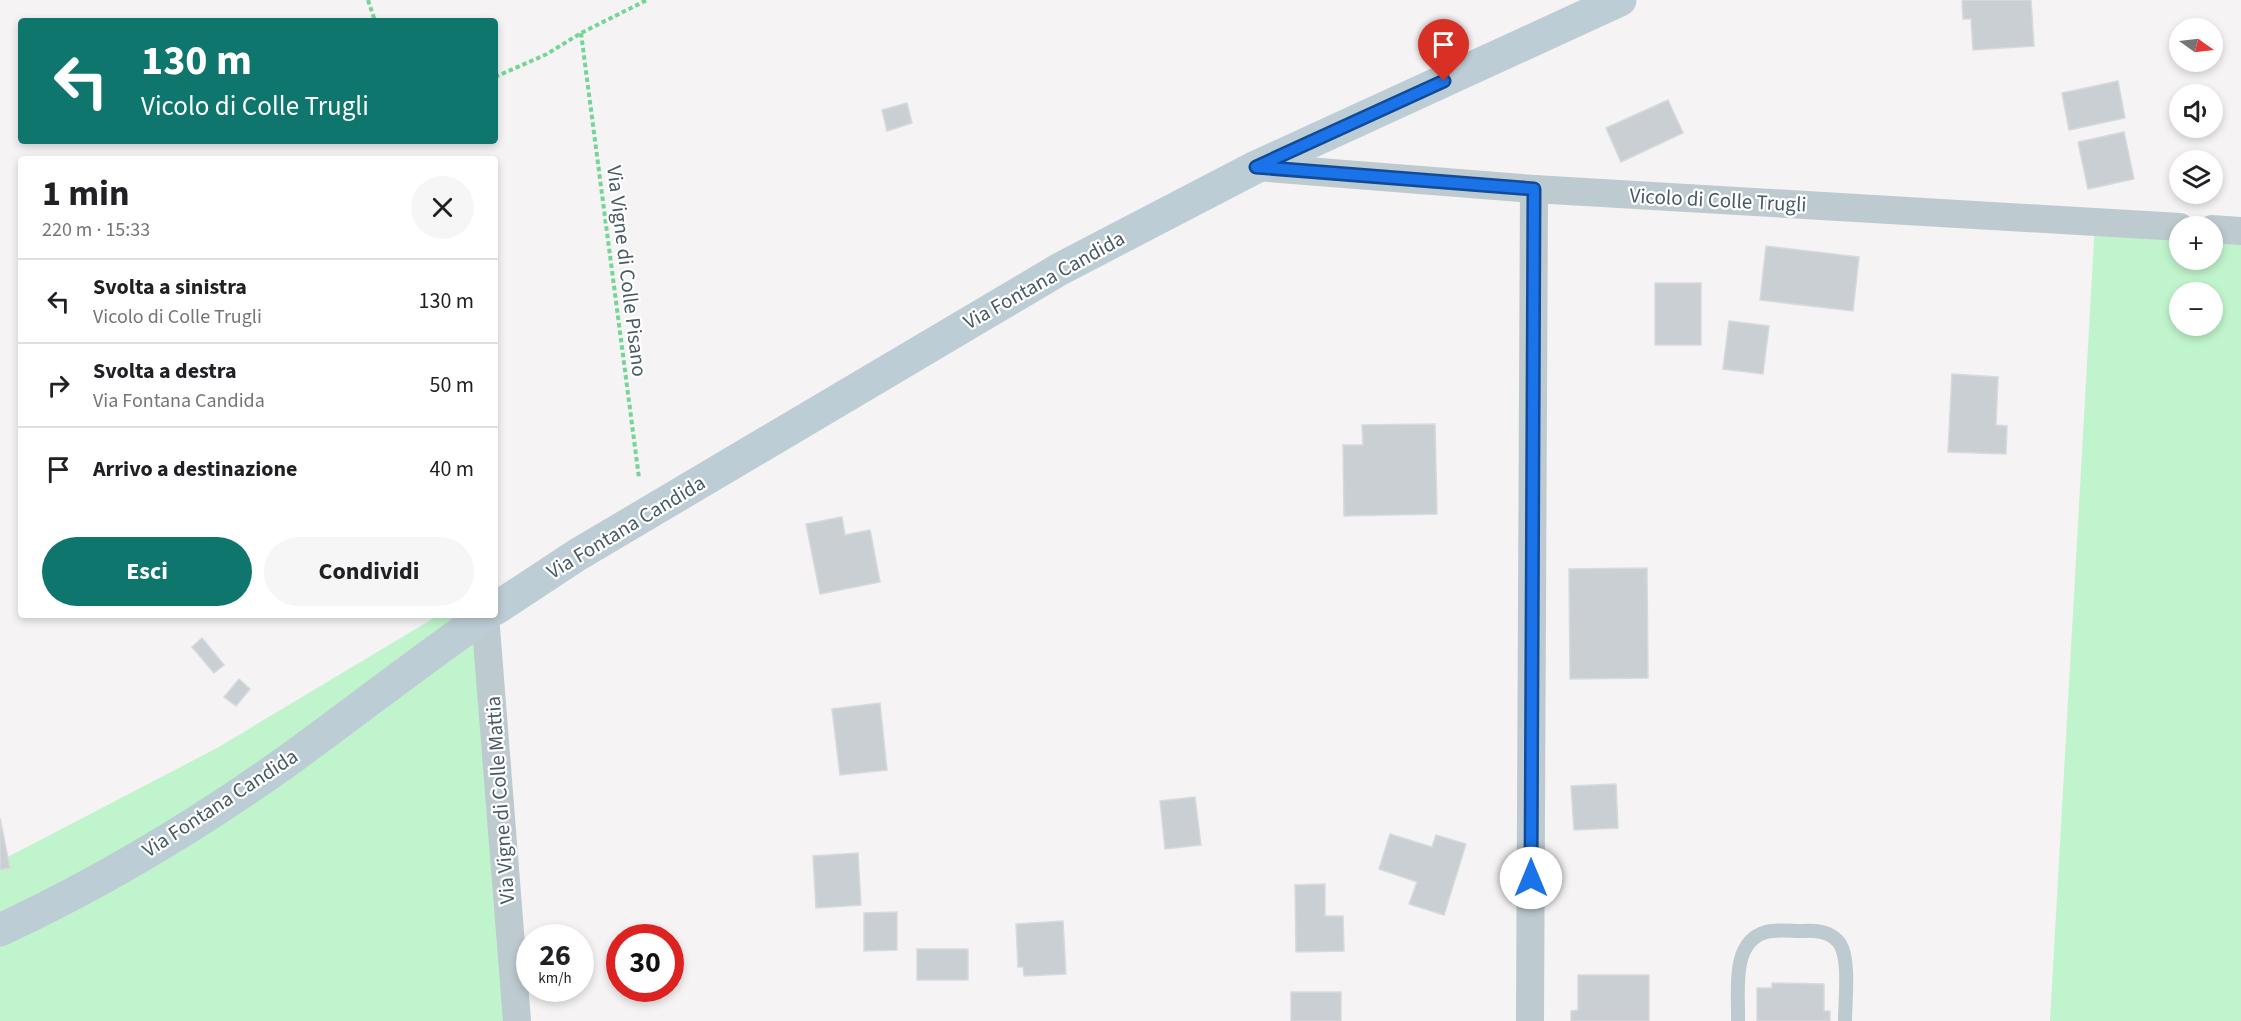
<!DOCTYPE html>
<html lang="it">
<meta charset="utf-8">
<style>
:root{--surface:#fff;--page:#f6f6f6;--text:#202124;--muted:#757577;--line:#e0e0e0;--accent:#0f766e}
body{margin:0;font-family:"Source Sans 3",sans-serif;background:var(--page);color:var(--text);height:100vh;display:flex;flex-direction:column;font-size:22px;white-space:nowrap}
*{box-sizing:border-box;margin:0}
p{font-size:20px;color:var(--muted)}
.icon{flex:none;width:33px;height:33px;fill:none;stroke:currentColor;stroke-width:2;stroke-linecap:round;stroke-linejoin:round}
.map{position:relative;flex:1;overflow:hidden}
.drawer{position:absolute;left:18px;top:156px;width:480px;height:462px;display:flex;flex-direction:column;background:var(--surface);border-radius:6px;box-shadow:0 3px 9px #0003}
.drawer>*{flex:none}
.banner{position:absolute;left:18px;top:18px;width:480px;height:126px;border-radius:6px;box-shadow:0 3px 9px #0003;background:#0f766e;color:#fff;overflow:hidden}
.needle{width:39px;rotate:104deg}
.tools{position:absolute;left:2169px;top:18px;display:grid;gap:12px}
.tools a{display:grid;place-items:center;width:54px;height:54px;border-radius:50%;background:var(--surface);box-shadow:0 3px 9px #0003;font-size:30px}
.speed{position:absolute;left:516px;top:924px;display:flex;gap:12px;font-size:30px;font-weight:700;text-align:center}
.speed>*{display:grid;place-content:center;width:78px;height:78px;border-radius:50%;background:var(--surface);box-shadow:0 3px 9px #0003;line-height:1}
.speed small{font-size:15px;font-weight:400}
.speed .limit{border:9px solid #d22;background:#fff;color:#111}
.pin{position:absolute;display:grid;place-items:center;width:51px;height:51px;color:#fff;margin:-62px -26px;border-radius:50% 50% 50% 0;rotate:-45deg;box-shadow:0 0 6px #0007}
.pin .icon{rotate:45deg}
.me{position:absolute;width:66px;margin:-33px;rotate:0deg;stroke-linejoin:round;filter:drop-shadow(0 0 4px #0008)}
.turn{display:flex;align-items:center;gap:21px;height:126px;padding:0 24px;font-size:27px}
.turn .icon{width:78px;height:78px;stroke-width:2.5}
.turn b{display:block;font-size:42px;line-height:51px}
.round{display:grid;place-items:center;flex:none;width:63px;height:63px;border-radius:32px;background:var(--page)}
.summary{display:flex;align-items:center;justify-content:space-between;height:102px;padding:0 24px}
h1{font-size:36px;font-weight:700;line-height:45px}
.primary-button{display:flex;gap:12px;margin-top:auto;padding:12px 24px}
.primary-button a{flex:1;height:69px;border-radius:36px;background:var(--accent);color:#fff;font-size:24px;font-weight:700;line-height:69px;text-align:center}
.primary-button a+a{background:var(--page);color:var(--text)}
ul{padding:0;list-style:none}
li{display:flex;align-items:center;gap:18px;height:84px;padding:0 24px;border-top:2px solid var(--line)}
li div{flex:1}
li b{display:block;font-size:22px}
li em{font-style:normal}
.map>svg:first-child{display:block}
.green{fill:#c0f4cc;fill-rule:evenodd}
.building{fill:#c9cfd2;stroke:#d6dade;stroke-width:1.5}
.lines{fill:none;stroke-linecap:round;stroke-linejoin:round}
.path{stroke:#74d696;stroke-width:4;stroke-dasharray:4.5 3;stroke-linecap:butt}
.service{stroke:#bdcad0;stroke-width:14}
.minor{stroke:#bdcad0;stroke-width:28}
.secondary{stroke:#bdcdd5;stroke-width:33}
.route-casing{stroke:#114b97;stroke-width:15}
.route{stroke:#1a73e8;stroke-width:10}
.labels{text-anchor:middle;stroke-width:4.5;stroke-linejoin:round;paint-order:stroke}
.street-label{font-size:21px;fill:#485a62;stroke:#fff}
</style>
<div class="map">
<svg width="2241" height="1021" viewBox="0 0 2241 1021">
<rect width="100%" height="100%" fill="#f5f3f3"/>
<g class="green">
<path d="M2095 222 2179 227 2180 260H2212L2213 229 2241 231V1021H2050ZM2180 292H2212V326H2180Z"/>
<polygon points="439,615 490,615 526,1021 0,1021 0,861 217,748"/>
</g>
<g class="building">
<polygon points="1962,0 2031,0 2034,46 1973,50 1971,19 1963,19"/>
<polygon points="2118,81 2125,118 2069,130 2062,93"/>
<polygon points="1668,100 1683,133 1621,162 1606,128"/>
<polygon points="907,103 912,123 887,131 882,110"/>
<polygon points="2124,132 2134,179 2088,189 2078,142"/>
<polygon points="1766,246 1859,257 1853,311 1760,300"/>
<rect x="1655" y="283" width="46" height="62"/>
<polygon points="1729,321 1769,326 1763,374 1723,369"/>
<polygon points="1952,374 1998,377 1996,425 2007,426 2006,454 1948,452"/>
<polygon points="1435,424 1437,514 1344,516 1343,445 1363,445 1362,425"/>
<polygon points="842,517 845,535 870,530 880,582 820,594 806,524"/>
<polygon points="1647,568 1648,678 1570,679 1569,569"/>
<polygon points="202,638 224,665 214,673 192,647"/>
<polygon points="239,679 250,689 236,706 224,697"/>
<polygon points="880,703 887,770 840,775 832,709"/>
<polygon points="1616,784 1618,828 1574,830 1571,786"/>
<polygon points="1195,797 1201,845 1165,849 1160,801"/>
<polygon points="0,818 10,868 0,870"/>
<polygon points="1390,834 1432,847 1436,835 1466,844 1444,915 1409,904 1417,882 1379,869"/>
<polygon points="858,853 861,905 816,908 813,856"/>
<polygon points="1325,884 1325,916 1343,916 1344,951 1296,952 1295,885"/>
<polygon points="897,912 897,950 864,951 864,913"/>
<polygon points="1063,921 1066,974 1024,976 1023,967 1018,967 1016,924"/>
<rect x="917" y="949" width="51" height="31"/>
<polygon points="1578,975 1649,975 1649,1021 1571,1021 1571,1011 1578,1010"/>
<polygon points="1772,983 1824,984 1824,1011 1830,1011 1830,1021 1757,1021 1757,988 1772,988"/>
<rect x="1291" y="992" width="50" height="29"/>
</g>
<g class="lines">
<g class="path">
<polyline points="368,0 375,21"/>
<polyline points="581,33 639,478"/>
<polyline points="495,77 547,54 581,33 647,0"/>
</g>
<path class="service" d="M1738 1021C1739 993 1730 942 1766 932 1777 929 1791 931 1803 931 1816 930 1832 932 1840 944 1850 960 1845 1001 1845 1021"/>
<g class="minor">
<polyline points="1256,167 1534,189 2180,227"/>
<polyline points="2212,229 2241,231"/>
<polyline points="485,615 517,1021"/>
<polyline points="1530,1021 1534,189"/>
</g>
<g class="secondary">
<polyline points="495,609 577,555 1060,269 1256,167 1620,0"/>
<path d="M0 930C99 884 194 827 283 764 351 715 417 663 486 615"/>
</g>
</g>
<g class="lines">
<g class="route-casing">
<polyline id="route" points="1444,81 1256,167 1534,189 1531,878"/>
</g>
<use href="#route" class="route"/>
</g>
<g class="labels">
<g class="street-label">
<text transform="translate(1718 200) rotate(3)" y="7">Vicolo di Colle Trugli</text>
<text transform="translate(627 271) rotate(83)" y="7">Via Vigne di Colle Pisano</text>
<text transform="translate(1044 280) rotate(-29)" y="7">Via Fontana Candida</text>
<text transform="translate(626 527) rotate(-31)" y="7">Via Fontana Candida</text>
<text transform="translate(500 800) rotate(-94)" y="7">Via Vigne di Colle Mattia</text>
<text transform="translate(220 803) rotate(-33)" y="7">Via Fontana Candida</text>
</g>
</g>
</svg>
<div class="tools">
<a><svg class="needle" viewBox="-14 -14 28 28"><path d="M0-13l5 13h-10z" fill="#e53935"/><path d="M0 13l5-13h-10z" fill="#757577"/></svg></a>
<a><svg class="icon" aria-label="sound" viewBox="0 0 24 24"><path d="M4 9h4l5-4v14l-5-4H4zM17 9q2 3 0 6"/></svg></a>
<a><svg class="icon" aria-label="layers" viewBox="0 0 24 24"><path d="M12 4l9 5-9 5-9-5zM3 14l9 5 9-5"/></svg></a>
<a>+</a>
<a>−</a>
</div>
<div class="speed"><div>26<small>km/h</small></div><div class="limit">30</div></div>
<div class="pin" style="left:1444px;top:81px;background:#d93025"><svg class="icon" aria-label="arrive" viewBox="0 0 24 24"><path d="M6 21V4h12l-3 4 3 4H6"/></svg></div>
<svg class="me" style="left:1531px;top:878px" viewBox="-20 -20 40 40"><circle r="19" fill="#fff"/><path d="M0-13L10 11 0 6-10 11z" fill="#1a73e8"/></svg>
<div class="banner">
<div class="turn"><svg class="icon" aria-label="left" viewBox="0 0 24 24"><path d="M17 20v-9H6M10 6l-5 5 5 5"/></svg><div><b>130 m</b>Vicolo di Colle Trugli</div></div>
</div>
<section class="drawer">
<div class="summary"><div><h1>1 min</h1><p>220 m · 15:33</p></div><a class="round"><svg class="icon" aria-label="close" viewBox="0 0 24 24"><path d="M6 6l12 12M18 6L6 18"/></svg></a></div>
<ul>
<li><svg class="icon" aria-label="left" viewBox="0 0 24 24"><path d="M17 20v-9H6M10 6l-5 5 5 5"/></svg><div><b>Svolta a sinistra</b><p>Vicolo di Colle Trugli</p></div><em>130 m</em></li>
<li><svg class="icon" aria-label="right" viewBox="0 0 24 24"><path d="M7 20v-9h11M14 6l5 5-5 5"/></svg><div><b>Svolta a destra</b><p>Via Fontana Candida</p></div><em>50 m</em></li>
<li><svg class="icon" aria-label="arrive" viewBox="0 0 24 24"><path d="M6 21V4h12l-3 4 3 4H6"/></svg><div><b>Arrivo a destinazione</b></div><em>40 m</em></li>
</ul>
<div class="primary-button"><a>Esci</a><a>Condividi</a></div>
</section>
</div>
